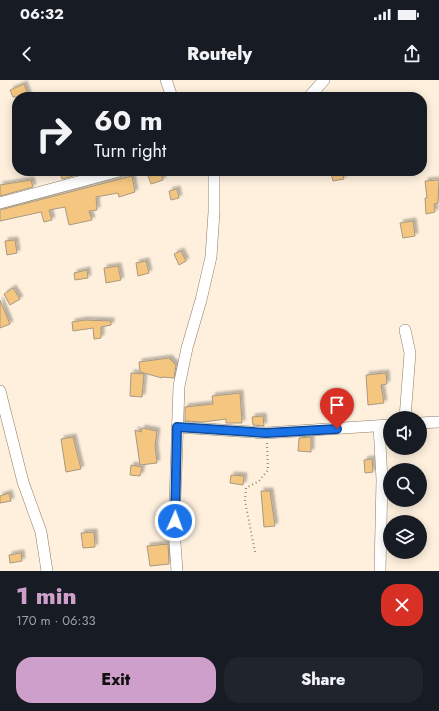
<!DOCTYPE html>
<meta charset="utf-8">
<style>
:root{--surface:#171b24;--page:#20242c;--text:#f1f3f6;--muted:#9ea1a6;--accent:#cf9fcb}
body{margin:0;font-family:Jost,sans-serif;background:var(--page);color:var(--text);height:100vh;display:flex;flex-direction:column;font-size:15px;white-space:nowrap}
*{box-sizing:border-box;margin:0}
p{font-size:13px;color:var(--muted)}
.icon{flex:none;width:22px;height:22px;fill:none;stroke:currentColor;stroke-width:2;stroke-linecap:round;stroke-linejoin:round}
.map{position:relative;height:491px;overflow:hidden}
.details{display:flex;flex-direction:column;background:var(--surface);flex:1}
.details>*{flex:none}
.guide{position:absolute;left:12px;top:12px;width:415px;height:84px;border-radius:16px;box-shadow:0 2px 10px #0003;background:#171b24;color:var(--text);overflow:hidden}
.tools{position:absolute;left:383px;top:331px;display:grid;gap:8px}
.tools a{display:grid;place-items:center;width:44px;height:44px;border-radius:50%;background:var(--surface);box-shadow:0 2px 10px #0003;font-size:20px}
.pin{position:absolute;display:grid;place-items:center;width:34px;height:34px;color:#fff;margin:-41px -17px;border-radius:50% 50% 50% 0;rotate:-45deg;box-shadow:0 0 4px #0007}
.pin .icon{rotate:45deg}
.me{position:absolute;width:44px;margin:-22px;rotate:2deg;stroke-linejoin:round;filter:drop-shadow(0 0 3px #0008)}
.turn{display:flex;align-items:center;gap:14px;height:84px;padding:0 16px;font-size:18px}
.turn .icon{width:52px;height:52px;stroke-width:2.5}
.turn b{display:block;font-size:28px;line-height:34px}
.round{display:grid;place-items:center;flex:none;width:42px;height:42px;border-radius:16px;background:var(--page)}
.summary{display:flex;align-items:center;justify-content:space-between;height:68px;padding:0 16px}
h1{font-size:24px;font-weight:800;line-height:30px;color:var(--accent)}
.action{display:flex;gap:8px;margin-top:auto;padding:8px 16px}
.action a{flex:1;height:46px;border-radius:16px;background:var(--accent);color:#111;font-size:16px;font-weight:800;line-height:46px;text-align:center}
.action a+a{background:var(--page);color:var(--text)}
.status{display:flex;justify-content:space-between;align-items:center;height:28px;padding:0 20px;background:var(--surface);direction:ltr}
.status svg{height:11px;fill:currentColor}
header{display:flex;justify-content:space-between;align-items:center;height:52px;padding:0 16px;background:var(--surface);font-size:18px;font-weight:800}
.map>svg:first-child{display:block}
.building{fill:#f4c680;stroke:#a99982;filter:url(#shadow)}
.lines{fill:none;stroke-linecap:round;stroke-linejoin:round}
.minor-casing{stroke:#8d7d67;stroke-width:12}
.path{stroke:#92887a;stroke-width:2;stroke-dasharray:1 3;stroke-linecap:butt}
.minor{stroke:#fff;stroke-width:11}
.route-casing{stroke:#114b97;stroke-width:10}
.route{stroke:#1a73e8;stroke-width:7}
</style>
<div class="status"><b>06:32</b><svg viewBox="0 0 49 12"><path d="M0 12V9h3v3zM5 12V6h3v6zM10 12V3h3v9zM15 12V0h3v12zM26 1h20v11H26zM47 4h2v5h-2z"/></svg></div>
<header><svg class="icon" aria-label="back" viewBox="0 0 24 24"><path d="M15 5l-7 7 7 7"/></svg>Routely<svg class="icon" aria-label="share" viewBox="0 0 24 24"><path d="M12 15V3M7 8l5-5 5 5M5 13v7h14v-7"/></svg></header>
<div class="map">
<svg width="439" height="491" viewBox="0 0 439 491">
<defs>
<filter id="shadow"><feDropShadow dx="3" dy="-3" stdDeviation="1" flood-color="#0004"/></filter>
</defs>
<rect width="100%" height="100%" fill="#fef0dd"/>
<g class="building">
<polygon points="24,4 29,17 13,17 10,10"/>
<polygon points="71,91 92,91 62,99 60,93"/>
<polygon points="153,91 160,91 163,100 151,104 147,93"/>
<polygon points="342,91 344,99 333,101 331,93"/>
<polygon points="132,96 135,112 119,117 118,113 96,117 97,130 89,131 92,140 69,145 65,127 49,130 52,140 44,142 41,132 0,141 0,130"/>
<polygon points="31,100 33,107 0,116 0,105"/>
<polygon points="439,100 438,123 434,124 435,132 426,134 425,118 427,118 425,101"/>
<polygon points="177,109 179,118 171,120 169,111"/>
<polygon points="413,141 415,156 403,158 400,143"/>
<polygon points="15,160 17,173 7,175 5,161"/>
<polygon points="181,171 186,181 179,185 174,174"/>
<polygon points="146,181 149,193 138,196 136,183"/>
<polygon points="118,186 121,200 106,203 104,188"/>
<polygon points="87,190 88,198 75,200 74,193"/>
<polygon points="13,208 20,219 10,225 4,214"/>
<polygon points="0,220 10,244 0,248"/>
<polygon points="85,240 111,241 111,245 101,247 101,258 94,259 93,248 73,251 72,242"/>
<polygon points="169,278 176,285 174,298 162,297 162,298 140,292 139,282"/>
<polygon points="131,293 144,294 142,317 130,316"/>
<polygon points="386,293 387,304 381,305 384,323 368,325 366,295"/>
<polygon points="240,313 242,343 226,343 226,339 204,342 185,341 185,327 213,324 212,316"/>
<polygon points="263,336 264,346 253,345 252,337"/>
<polygon points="142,348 157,351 155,366 157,383 140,385 135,350 141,352"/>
<polygon points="73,357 81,389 66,392 61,359"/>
<polygon points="311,357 311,372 298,371 299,358"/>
<polygon points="372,379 373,392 365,393 364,380"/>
<polygon points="131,385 142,387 140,396 130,395"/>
<polygon points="231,395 244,396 243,405 230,403"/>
<polygon points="261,411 270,411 275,446 264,447"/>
<polygon points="9,413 11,421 0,423 0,416"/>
<polygon points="167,432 167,442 157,443 156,434"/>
<polygon points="94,452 95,467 83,468 81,453"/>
<polygon points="168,464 169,484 150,486 147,466"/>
<polygon points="21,473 22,481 10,483 9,475"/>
</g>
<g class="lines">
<g class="minor-casing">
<g id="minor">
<polyline points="166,0 172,17"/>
<polyline points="309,17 324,0"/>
<polyline points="0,123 119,91"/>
<polyline points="0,311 23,402 41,452 47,491"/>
<polyline points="405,338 410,273 405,250"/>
<polyline points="420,343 439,342"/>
<polyline points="379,346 382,400 380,491"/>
<polyline points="177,347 266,353 390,345"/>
<polyline points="177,491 174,449 179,306 187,268 201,220 211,177 214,132 214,91"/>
</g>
</g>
<polyline class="path" points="255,472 245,421 246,408 259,401 268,390 267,362"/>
<use href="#minor" class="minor"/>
</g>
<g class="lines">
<g class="route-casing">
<polyline id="route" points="175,441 177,347 266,353 337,349"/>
</g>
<use href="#route" class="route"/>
</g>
</svg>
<div class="tools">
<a><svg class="icon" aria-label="sound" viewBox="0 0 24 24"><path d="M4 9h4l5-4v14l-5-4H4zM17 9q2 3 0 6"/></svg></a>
<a><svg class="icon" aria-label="search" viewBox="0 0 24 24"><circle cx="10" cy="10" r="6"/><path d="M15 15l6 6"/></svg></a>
<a><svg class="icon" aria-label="layers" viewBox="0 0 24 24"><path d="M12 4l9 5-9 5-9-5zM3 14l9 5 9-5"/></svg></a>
</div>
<div class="pin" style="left:337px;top:349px;background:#d93025"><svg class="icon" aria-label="arrive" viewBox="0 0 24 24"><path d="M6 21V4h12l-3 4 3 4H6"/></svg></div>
<svg class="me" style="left:175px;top:441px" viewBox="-20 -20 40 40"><circle r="17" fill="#1a73e8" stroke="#fff" stroke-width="3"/><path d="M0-11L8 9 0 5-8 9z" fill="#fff"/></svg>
<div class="guide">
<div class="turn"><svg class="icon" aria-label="right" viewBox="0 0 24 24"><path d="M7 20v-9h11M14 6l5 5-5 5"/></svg><div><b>60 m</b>Turn right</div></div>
</div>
</div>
<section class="details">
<div class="summary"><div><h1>1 min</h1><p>170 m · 06:33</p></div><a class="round" style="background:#d93025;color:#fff"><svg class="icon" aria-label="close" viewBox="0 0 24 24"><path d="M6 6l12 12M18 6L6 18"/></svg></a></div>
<div class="action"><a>Exit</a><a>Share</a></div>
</section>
